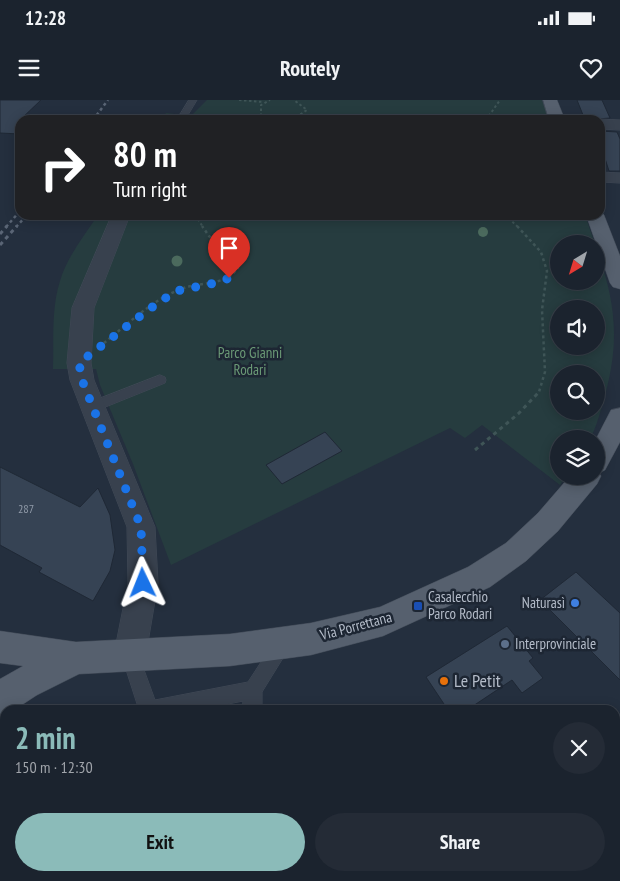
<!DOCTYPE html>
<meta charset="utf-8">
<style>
:root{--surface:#1b232e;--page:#242b36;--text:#f1f3f6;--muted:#a0a4aa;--line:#39404a;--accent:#8bbbb9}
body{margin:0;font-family:"PT Sans Narrow",sans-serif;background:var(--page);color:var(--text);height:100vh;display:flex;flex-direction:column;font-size:19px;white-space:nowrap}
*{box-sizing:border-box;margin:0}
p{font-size:16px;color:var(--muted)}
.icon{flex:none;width:28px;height:28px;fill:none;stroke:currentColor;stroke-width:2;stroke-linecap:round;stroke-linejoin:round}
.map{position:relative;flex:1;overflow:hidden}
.details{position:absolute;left:0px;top:605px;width:620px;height:176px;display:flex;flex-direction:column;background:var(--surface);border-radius:15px 15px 0 0;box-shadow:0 2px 12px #0003,0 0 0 1px var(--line)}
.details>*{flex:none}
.hud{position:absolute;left:15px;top:15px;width:590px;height:105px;border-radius:15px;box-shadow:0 2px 12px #0003,0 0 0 1px var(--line);background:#202124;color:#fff;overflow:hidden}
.needle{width:32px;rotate:218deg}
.tools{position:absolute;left:550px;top:135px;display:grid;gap:10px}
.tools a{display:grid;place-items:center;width:55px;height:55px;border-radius:50%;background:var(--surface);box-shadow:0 2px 12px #0003,0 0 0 1px var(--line);font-size:25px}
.pin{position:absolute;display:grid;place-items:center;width:42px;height:42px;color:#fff;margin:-51px -21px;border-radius:50% 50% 50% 0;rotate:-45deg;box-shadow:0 0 5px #0007}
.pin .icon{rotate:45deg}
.me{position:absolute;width:55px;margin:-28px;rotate:358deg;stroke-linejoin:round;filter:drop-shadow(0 0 4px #0008)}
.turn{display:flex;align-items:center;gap:18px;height:105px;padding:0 15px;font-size:22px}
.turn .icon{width:65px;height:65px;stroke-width:2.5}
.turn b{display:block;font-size:35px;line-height:42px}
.round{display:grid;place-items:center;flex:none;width:52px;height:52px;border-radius:26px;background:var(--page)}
.overview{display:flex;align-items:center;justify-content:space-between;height:85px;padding:0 15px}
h1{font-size:30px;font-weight:600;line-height:38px;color:var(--accent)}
.button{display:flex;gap:10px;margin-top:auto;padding:10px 15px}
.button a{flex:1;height:58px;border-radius:30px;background:var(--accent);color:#111;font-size:20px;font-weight:600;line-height:58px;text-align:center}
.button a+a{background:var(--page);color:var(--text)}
.status{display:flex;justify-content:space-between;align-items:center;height:35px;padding:0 25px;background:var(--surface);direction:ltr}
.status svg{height:14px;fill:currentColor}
header{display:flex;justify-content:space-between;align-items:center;height:65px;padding:0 15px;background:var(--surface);font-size:22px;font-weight:600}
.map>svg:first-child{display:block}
.green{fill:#263c3f;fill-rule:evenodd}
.building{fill:#364354;stroke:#1f2835}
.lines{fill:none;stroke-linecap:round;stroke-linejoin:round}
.lane-casing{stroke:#414a57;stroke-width:1}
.street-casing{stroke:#414a57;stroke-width:1}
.primary-casing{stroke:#414a57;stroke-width:1}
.path-far2{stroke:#3f5557;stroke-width:2;stroke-dasharray:2.5 2.5;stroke-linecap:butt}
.path-far1{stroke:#3f5557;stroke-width:2.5;stroke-dasharray:3 3;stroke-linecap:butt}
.path{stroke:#3f5557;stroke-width:3;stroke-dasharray:4 4;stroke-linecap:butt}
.lane{fill:#38414e;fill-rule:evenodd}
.street{fill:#38414e;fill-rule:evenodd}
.primary{fill:#56606e;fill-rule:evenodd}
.rail-far1{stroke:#5a6575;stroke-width:2.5;stroke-dasharray:3 3;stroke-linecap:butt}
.rail{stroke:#5a6575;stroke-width:3;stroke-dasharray:4 4;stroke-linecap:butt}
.tree{fill:#4b6a5d}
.route{stroke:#1a73e8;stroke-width:9;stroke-dasharray:0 16.2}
.shop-dot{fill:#3f7fe0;stroke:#1d2633;stroke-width:2}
.transit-dot{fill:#1a4fb4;stroke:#1d2633;stroke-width:2}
.service-dot{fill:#5c6f8a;stroke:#1d2633;stroke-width:2}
.food-dot{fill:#e8710a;stroke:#1d2633;stroke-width:2}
.labels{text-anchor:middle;stroke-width:5;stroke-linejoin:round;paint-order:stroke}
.number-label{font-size:12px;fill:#929caa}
.park-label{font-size:15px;fill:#6b9a76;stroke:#1d2633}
.poi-label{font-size:15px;fill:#b4bcc9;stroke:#1d2633;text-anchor:start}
.street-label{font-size:15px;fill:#b4bcc9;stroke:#1d2633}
.near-poi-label{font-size:18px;fill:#b4bcc9;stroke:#1d2633;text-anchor:start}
</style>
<div class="status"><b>12:28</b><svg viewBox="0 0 49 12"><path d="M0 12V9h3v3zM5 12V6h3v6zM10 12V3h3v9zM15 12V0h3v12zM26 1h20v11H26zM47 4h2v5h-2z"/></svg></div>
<header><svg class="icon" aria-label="menu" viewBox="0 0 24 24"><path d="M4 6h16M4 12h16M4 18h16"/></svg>Routely<svg class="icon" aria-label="heart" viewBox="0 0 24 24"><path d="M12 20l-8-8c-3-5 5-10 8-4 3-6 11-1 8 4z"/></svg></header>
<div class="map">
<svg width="620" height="781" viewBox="0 0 620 781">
<rect width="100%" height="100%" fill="#242f3e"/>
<g class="green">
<polygon points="207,0 542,0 549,20 161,20 166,13 191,16"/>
<path d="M98 115H585L595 144H559V181H596V147C617 206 620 243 603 303 599 316 596 328 590 339H559V376H566L560 385 482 325 465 338 450 328 171 465 133 364 100 285 96 269H53C54 241 51 209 60 181 67 157 84 136 98 115ZM559 209H596V246H559ZM559 274H596V311H559Z"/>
</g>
<g class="building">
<polygon points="0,0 41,0 20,20 20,34 0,33"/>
<polygon points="577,0 602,0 610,18 585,20"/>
<polygon points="600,31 617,32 620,39 620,71 609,71 600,43"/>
<polygon points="325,332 342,351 282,384 266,365"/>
<polygon points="0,367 80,407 98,388 110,415 115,450 110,471 93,501 39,472 42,468 0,445"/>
<polygon points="576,472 620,513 620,580 540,500"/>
<polygon points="507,526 533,558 529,561 543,578 522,593 512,580 467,610 448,610 426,577"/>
</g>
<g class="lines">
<g class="lane-casing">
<g id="lane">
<polygon points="189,0 197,0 185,20 179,20 178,18"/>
<polygon points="160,275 165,277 166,280 165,283 93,312 88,311 86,307 88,303"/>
<polygon points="282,536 288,539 291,545 262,592 262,610 242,610 243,601 199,610 139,610 121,554 124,548 130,545 136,548 155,600 248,582 276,539"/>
</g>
</g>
<g class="street-casing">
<g id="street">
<polygon points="182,14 187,15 189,20 173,20 177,15"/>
<polygon points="600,19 620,20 620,30 600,29 600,20 598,20"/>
<polygon points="600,72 620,73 620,83 600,82"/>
<polygon points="112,115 130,115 94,208 91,263 94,280 155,427 158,483 146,554 142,565 130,570 118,565 114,554 128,483 127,427 70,280 67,263 72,208"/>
</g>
</g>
<g class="primary-casing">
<g id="primary">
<polygon points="543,0 557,0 565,20 549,20"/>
<polygon points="600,111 604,115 620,156 620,189 613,187 610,183 586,115 600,115"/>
<polygon points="620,308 620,342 605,370 599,373 601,376 597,384 558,431 526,461 490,487 383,536 311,555 230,566 79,574 37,595 14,610 5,610 5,614 0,616 0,579 23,566 0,563 0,531 76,542 230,534 311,523 380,507 468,467 506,443 538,413 570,376 596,376 596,339 611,310"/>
</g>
</g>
<g class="path-far2">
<polyline points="239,0 263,2"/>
<polyline points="264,20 261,16 261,5 270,0"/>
<polyline points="292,20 307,10 294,0"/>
<polyline points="486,20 500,0"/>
<polyline points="195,115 203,127"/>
<polyline points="505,115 518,127"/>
</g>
<g class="path-far1">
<polyline points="517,126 541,152 547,171 542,210 545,272 539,292"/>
<path d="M104 243C128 224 152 200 181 189 201 181 224 187 238 168L236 163 209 136 202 126"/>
</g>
<polyline class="path" points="475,350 518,314 540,291"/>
<use href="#lane" class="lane"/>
<use href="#street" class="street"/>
<use href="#primary" class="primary"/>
<g class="rail-far1">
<polyline points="93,20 108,0"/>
<polyline points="6,127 20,111"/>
<polyline points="16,127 27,115"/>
</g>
<g class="rail">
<polyline points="0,134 7,126"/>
<polyline points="0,145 17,126"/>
</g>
</g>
<g class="tree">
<circle cx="483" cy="132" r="5"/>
<circle cx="177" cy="161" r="5.5"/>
</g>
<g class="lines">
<polyline class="route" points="143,483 141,427 82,280 79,263 148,210 176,191 220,182 229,178"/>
</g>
<circle class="shop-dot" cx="575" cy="503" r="5"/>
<rect class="transit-dot" x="413" y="501" width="10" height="10" rx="2.5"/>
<circle class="service-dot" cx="505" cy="544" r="5"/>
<circle class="food-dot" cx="444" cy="581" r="5"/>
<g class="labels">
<g class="number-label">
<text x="26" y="413">287</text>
</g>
<g class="park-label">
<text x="250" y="258">Parco Gianni<tspan x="250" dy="17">Rodari</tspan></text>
</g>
<g class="poi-label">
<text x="428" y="502">Casalecchio<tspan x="428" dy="17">Parco Rodari</tspan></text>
<text x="565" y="508" text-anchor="end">Naturasì</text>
<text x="515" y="549">Interprovinciale</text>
</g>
<g class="street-label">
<text transform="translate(356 526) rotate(-15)" y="5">Via Porrettana</text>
</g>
<g class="near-poi-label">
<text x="454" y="587">Le Petit</text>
</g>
</g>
</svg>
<div class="tools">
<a><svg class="needle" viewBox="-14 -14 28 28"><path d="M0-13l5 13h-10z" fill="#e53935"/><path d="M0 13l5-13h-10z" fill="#a0a4aa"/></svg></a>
<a><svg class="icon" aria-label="sound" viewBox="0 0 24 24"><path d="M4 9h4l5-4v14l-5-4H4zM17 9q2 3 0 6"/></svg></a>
<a><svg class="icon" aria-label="search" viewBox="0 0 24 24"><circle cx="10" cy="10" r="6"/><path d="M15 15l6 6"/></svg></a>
<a><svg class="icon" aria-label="layers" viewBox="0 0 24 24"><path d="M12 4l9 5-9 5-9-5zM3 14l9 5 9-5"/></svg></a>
</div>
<div class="pin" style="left:229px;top:178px;background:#d93025"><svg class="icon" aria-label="arrive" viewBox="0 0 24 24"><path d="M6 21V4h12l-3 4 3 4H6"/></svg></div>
<svg class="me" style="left:143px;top:483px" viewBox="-20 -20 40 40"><path d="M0-17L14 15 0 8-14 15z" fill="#1a73e8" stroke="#fff" stroke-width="4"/></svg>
<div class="hud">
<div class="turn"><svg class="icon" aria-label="right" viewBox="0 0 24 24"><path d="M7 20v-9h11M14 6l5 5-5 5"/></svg><div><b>80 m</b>Turn right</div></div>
</div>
<section class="details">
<div class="overview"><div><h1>2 min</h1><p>150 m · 12:30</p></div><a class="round"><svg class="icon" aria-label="close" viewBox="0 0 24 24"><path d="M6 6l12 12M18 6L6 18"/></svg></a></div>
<div class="button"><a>Exit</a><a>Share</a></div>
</section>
</div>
